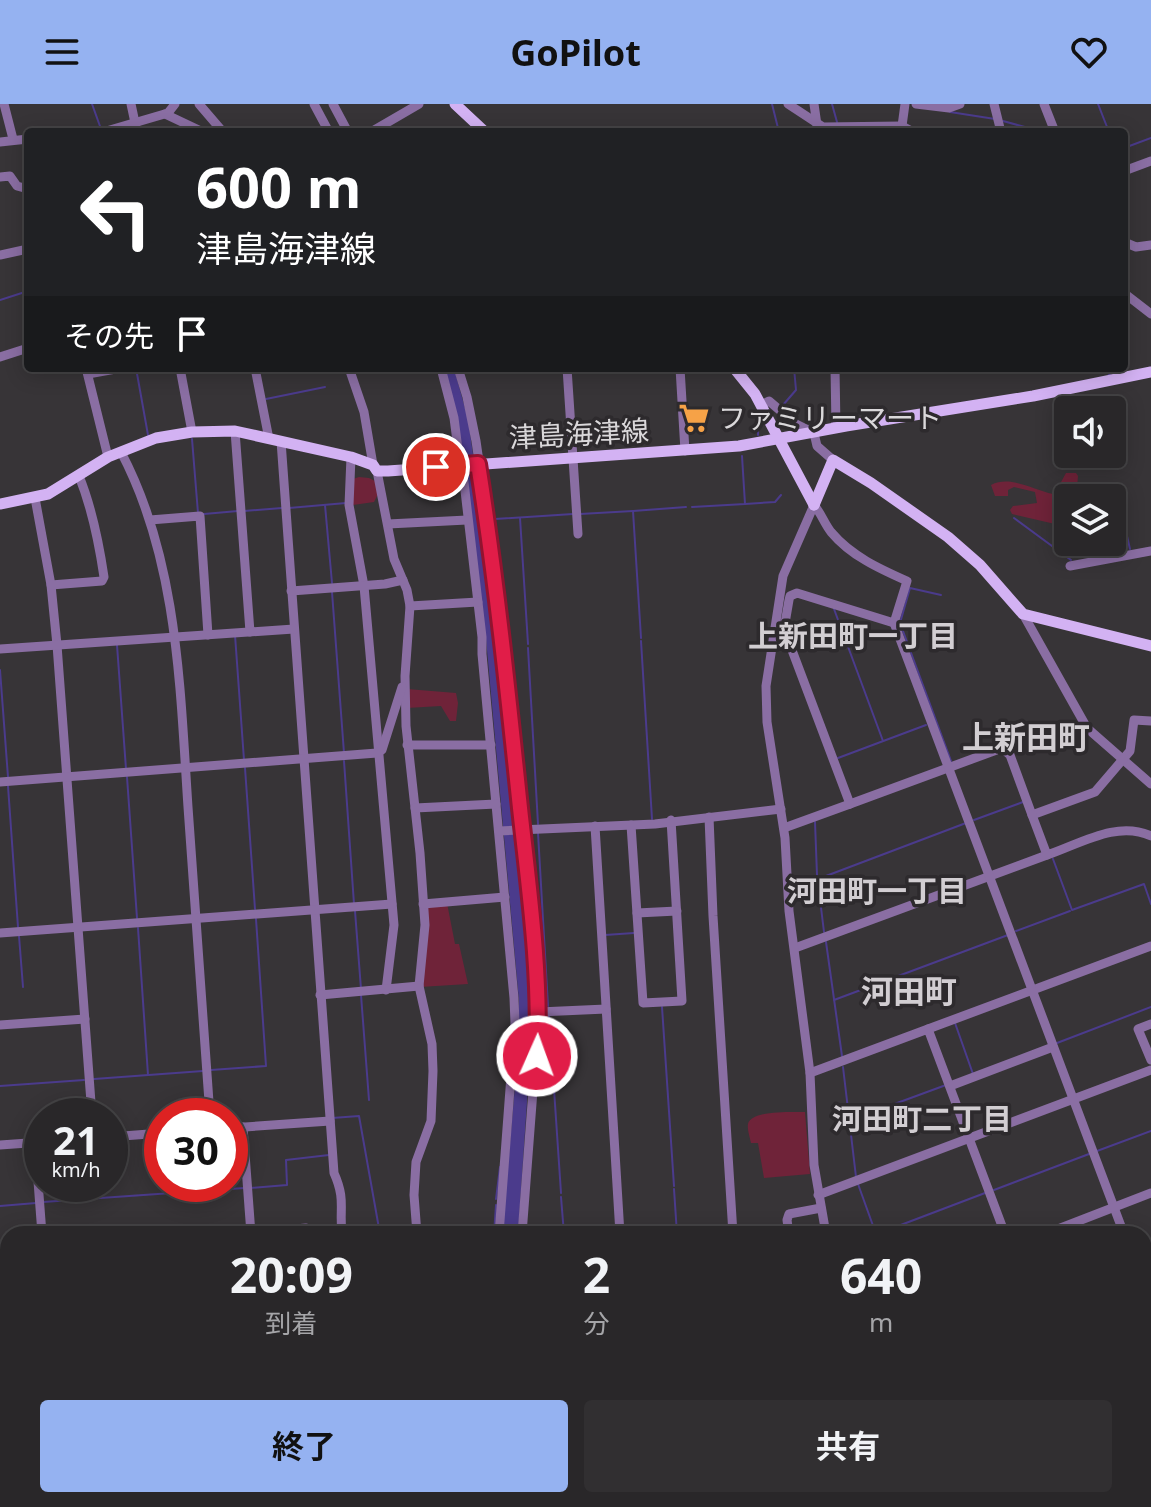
<!DOCTYPE html>
<html lang="ja">
<meta charset="utf-8">
<style>
:root{--surface:#292729;--page:#312f31;--text:#f1f3f6;--muted:#a5a5a8;--line:#454446;--accent:#95b2f1}
body{margin:0;font-family:"Noto Sans","Noto Sans JP",sans-serif;background:var(--page);color:var(--text);height:100vh;display:flex;flex-direction:column;font-size:30px;white-space:nowrap}
*{box-sizing:border-box;margin:0}
p{font-size:26px;color:var(--muted)}
.icon{flex:none;width:44px;height:44px;fill:none;stroke:currentColor;stroke-width:2;stroke-linecap:round;stroke-linejoin:round}
.map{position:relative;flex:1;overflow:hidden}
.sheet{position:absolute;left:0px;top:1122px;width:1152px;height:282px;display:flex;flex-direction:column;background:var(--surface);border-radius:24px 24px 0 0;box-shadow:0 4px 20px #0003,0 0 0 2px var(--line)}
.sheet>*{flex:none}
.hud{position:absolute;left:24px;top:24px;width:1104px;height:244px;border-radius:8px;box-shadow:0 4px 20px #0003,0 0 0 2px var(--line);background:#202124;color:#fff;overflow:hidden}
.buttons{position:absolute;left:1054px;top:292px;display:grid;gap:16px}
.buttons a{display:grid;place-items:center;width:72px;height:72px;border-radius:8px;background:var(--surface);box-shadow:0 4px 20px #0003,0 0 0 2px var(--line);font-size:40px}
.speed{position:absolute;left:24px;top:994px;display:flex;gap:16px;font-size:40px;font-weight:700;text-align:center}
.speed>*{display:grid;place-content:center;width:104px;height:104px;border-radius:50%;background:var(--surface);box-shadow:0 4px 20px #0003,0 0 0 2px var(--line);line-height:1}
.speed small{font-size:20px;font-weight:400}
.speed .limit{border:12px solid #d22;background:#fff;color:#111}
.pin{position:absolute;display:grid;place-items:center;width:68px;height:68px;color:#fff;margin:-34px;border:4px solid #fff;border-radius:50%;box-shadow:0 2px 8px #0007}
.me{position:absolute;width:88px;margin:-44px;rotate:2deg;stroke-linejoin:round;filter:drop-shadow(0 0 6px #0008)}
.turn{display:flex;align-items:center;gap:28px;height:168px;padding:0 40px;font-size:36px}
.turn .icon{width:104px;height:104px;stroke-width:2.5}
.turn b{display:block;font-size:56px;line-height:68px}
.then{display:flex;align-items:center;height:76px;padding:0 40px;background:#0003;gap:16px;font-size:30px}
.eta{display:flex;justify-content:space-evenly;align-items:center;height:136px;text-align:center}
.eta b{font-size:48px;font-weight:700;line-height:56px}
.button{display:flex;gap:16px;margin-top:auto;padding:16px 40px}
.button a{flex:1;height:92px;border-radius:8px;background:var(--accent);color:#111;font-size:32px;font-weight:700;line-height:92px;text-align:center}
.button a+a{background:var(--page);color:var(--text)}
header{display:flex;justify-content:space-between;align-items:center;height:104px;padding:0 40px;background:var(--accent);color:#111;font-size:36px;font-weight:700}
.map>svg:first-child{display:block}
.green{fill:#6f2339}
.water{fill:#4b3b8c}
.lines{fill:none;stroke-linecap:round;stroke-linejoin:round}
.stream{stroke:#4b3b8c;stroke-width:2}
.minor{stroke:#8a6ea3;stroke-width:9}
.major{stroke:#d3b2f3;stroke-width:11}
.route-casing{stroke:#92132f;stroke-width:20}
.route{stroke:#e11d48;stroke-width:14}
.labels{text-anchor:middle;stroke-width:7;stroke-linejoin:round;paint-order:stroke}
.poi-label{font-size:28px;fill:#dad8da;stroke:#2d2a2d;text-anchor:start}
.street-label{font-size:28px;fill:#dad8da;stroke:#2d2a2d}
.neighbourhood-label{font-size:30px;font-weight:bold;fill:#d2ced2;stroke:#2d2a2d}
.quarter-label{font-size:32px;font-weight:bold;fill:#d2ced2;stroke:#2d2a2d}
</style>
<header><svg class="icon" aria-label="menu" viewBox="0 0 24 24"><path d="M4 6h16M4 12h16M4 18h16"/></svg>GoPilot<svg class="icon" aria-label="heart" viewBox="0 0 24 24"><path d="M12 20l-8-8c-3-5 5-10 8-4 3-6 11-1 8 4z"/></svg></header>
<div class="map">
<svg width="1151" height="1403" viewBox="0 0 1151 1403">
<rect width="100%" height="100%" fill="#373437"/>
<g class="green">
<path d="M1066 369H1076L1078 372 1077 384 1081 394H1068V423L1012 410 1010 406 1013 402 1037 399 1035 388 1014 383 1008 386V392H995L991 381C1011 371 1033 386 1053 390L1061 386 1060 380Z"/>
<polygon points="359,373 369,374 377,378 379,388 374,398 353,401 350,376"/>
<polygon points="407,585 456,589 458,599 456,617 450,617 441,602 407,604"/>
<polygon points="447,799 455,840 459,840 468,880 420,883 427,803"/>
<path d="M805 1008 810 1070 764 1074 758 1039H751C750 1034 747 1025 748 1020 751 1006 793 1008 805 1008Z"/>
</g>
<polygon class="water" points="442,264 454,264 468,315 500,541 534,895 518,1130 502,1130 518,948 519,897 486,535"/>
<g class="lines">
<g class="stream">
<polyline points="92,0 101,25"/>
<polyline points="772,0 779,28"/>
<polyline points="832,0 837,18"/>
<polyline points="1098,0 1109,28"/>
<polyline points="950,8 995,15"/>
<polyline points="1003,17 1043,28"/>
<polyline points="1124,44 1151,34"/>
<polyline points="0,196 28,187"/>
<polyline points="136,264 148,331"/>
<polyline points="1102,264 1110,271"/>
<polyline points="266,295 325,283"/>
<polyline points="783,301 796,286 794,264"/>
<polyline points="758,313 758,331"/>
<polyline points="192,335 198,409"/>
<polyline points="745,400 775,398 781,391"/>
<polyline points="325,401 332,479"/>
<polyline points="692,403 745,400 742,352"/>
<polyline points="289,404 346,399"/>
<polyline points="244,407 282,404"/>
<polyline points="204,410 238,407"/>
<polyline points="580,410 633,407"/>
<polyline points="520,414 528,540"/>
<polyline points="1014,414 1071,456"/>
<polyline points="495,415 573,410"/>
<polyline points="1123,415 1130,445"/>
<polyline points="332,488 344,649"/>
<polyline points="941,491 910,484 900,519 951,657"/>
<polyline points="834,505 883,637"/>
<polyline points="235,531 244,656"/>
<polyline points="641,534 633,407 686,403"/>
<polyline points="641,537 652,715"/>
<polyline points="117,541 126,665"/>
<polyline points="528,544 538,720"/>
<polyline points="0,566 8,673"/>
<polyline points="838,654 926,621"/>
<polyline points="344,657 354,800"/>
<polyline points="245,664 255,805"/>
<polyline points="127,673 137,814"/>
<polyline points="8,682 18,823"/>
<polyline points="974,716 1023,698"/>
<polyline points="815,718 817,771 824,828"/>
<polyline points="538,729 548,902"/>
<polyline points="1053,755 1072,806 1144,780 1151,800"/>
<polyline points="818,775 966,719"/>
<polyline points="355,807 361,885"/>
<polyline points="138,824 148,971"/>
<polyline points="1016,827 1070,807"/>
<polyline points="605,831 634,829"/>
<polyline points="19,832 23,883"/>
<polyline points="826,838 842,952"/>
<polyline points="361,891 369,996"/>
<polyline points="834,896 1008,831"/>
<polyline points="662,903 674,1082"/>
<polyline points="549,911 561,1089"/>
<polyline points="955,919 973,970"/>
<polyline points="1057,939 1151,903"/>
<polyline points="843,963 856,1073"/>
<polyline points="211,966 266,962 256,815"/>
<polyline points="94,975 203,967"/>
<polyline points="0,982 84,976"/>
<polyline points="332,1014 359,1012 380,1130"/>
<polyline points="851,1016 946,981"/>
<polyline points="1097,1047 1151,1027"/>
<polyline points="858,1080 876,1130"/>
<polyline points="250,1084 287,1081 286,1056 329,1051"/>
<polyline points="674,1085 677,1130"/>
<polyline points="994,1086 1089,1050"/>
<polyline points="561,1093 564,1130"/>
<polyline points="496,1095 500,1063"/>
<polyline points="43,1098 244,1084"/>
<polyline points="0,1102 36,1099"/>
<polyline points="494,1130 496,1101"/>
<polyline points="877,1130 985,1089"/>
<polyline points="1144,1154 1151,1151"/>
<polyline points="0,1221 8,1221"/>
<polyline points="1144,1278 1151,1275"/>
<polyline points="0,1342 8,1341"/>
<polyline points="579,1396 580,1403"/>
<polyline points="1141,1403 1151,1399"/>
</g>
<g class="minor">
<polyline points="4,0 13,35"/>
<polyline points="131,0 137,28"/>
<polyline points="199,0 223,28"/>
<polyline points="314,0 329,28"/>
<polyline points="333,0 348,28"/>
<polyline points="788,0 823,23 902,22 913,28"/>
<polyline points="814,0 818,28"/>
<polyline points="916,0 949,4 960,0"/>
<polyline points="994,0 1001,28"/>
<polyline points="1044,0 1055,28"/>
<polyline points="165,10 203,28"/>
<polyline points="902,22 905,0"/>
<polyline points="103,28 168,9 175,0"/>
<polyline points="371,28 419,0"/>
<polyline points="0,38 28,35"/>
<polyline points="1124,67 1151,57"/>
<polyline points="0,73 10,72 17,82 28,85"/>
<polyline points="1124,138 1136,143 1151,141"/>
<polyline points="0,151 28,145"/>
<polyline points="1124,189 1151,210"/>
<polyline points="0,253 28,244"/>
<polyline points="86,264 108,353"/>
<polyline points="180,264 192,328"/>
<polyline points="255,264 269,335"/>
<polyline points="349,264 364,308 373,361"/>
<polyline points="441,264 454,314 460,361"/>
<polyline points="458,264 467,293 476,337 492,448 526,759 539,908 522,1130"/>
<polyline points="567,264 578,430"/>
<polyline points="680,264 685,347"/>
<polyline points="835,264 836,324"/>
<polyline points="88,270 121,264"/>
<polyline points="761,301 769,297 796,320 814,329 817,342 833,356"/>
<polyline points="235,327 250,528"/>
<path d="M281 337 334 1069C346 1096 339 1104 342 1130"/>
<path d="M121 348C178 456 180 584 188 703 195 806 203 909 210 1012"/>
<polyline points="351,353 349,401 364,482 394,821 386,886"/>
<polyline points="462,361 482,533 482,550 514,894 515,919 499,1130"/>
<polyline points="377,367 394,455 407,486 410,502 405,572 406,622 420,749 425,821 419,882 432,940 433,967 431,1017 416,1058 414,1091 417,1130"/>
<polyline points="35,394 51,481 57,541 92,1012"/>
<polyline points="150,416 200,412 208,531"/>
<polyline points="388,420 467,416"/>
<polyline points="1070,462 1151,447"/>
<path d="M51 481 102 477 104 473C99 439 92 404 79 372"/>
<polyline points="291,487 385,480 403,476"/>
<polyline points="410,502 478,498"/>
<polyline points="1023,510 1087,624 1151,680"/>
<polyline points="894,519 797,489 790,492 789,496 784,525 850,700 1002,644 1010,651 1032,711 1095,688 1130,647 1134,616 1151,617"/>
<polyline points="0,545 294,525"/>
<polyline points="407,641 491,641"/>
<polyline points="0,678 377,649 382,646 402,583"/>
<polyline points="415,704 496,700"/>
<path d="M1032 711 1047 751C1080 740 1117 716 1151 732"/>
<polyline points="709,713 713,812 733,1130"/>
<polyline points="631,721 643,899 682,897 671,716"/>
<polyline points="595,722 620,1130"/>
<polyline points="784,724 850,700"/>
<polyline points="499,727 655,720 781,705"/>
<polyline points="423,800 505,793"/>
<polyline points="637,809 677,807"/>
<polyline points="0,829 392,800"/>
<polyline points="795,844 1047,751"/>
<polyline points="320,891 419,882"/>
<polyline points="539,908 606,905"/>
<polyline points="1151,920 1138,925 1151,956"/>
<polyline points="0,921 85,915"/>
<polyline points="928,925 1151,842"/>
<polyline points="810,969 928,925 1005,1130"/>
<polyline points="950,982 1053,943"/>
<polyline points="243,1023 251,1130"/>
<polyline points="230,1024 330,1017"/>
<polyline points="110,1033 162,1029"/>
<polyline points="35,1038 42,1130"/>
<polyline points="0,1041 42,1038"/>
<polyline points="818,1091 1151,966"/>
<polyline points="251,1129 306,1124"/>
<polyline points="789,1130 787,1116 789,1110 821,1104"/>
<polyline points="789,1130 825,1124"/>
<path d="M826 1130 814 1061 810 969 789 807 785 734 767 618 766 582 783 472 814 401C821 409 824 419 831 428 851 452 880 465 907 477L894 519 1124 1130"/>
<polyline points="1045,1130 1151,1089"/>
<polyline points="0,1161 8,1161"/>
<polyline points="1144,1181 1151,1200"/>
<polyline points="1144,1216 1151,1213"/>
<polyline points="0,1282 8,1281"/>
<polyline points="1144,1340 1151,1338"/>
<polyline points="222,1396 225,1403"/>
<polyline points="278,1396 280,1403"/>
<polyline points="360,1396 361,1403"/>
<polyline points="637,1396 637,1403"/>
<polyline points="695,1396 696,1403"/>
<polyline points="750,1396 750,1403"/>
<polyline points="867,1396 868,1403"/>
<polyline points="966,1396 969,1403"/>
<polyline points="1106,1396 1108,1403"/>
<polyline points="0,1401 61,1397"/>
<polyline points="408,1403 408,1396"/>
<polyline points="477,1403 477,1396"/>
<polyline points="499,1403 499,1396"/>
<polyline points="978,1403 996,1396"/>
</g>
<g class="major">
<polyline points="455,0 485,28"/>
<polyline points="734,264 755,290 814,401"/>
<polyline points="0,400 48,390 108,353 156,334 192,328 235,327 351,353 373,361 377,367 388,367 739,342 846,322 1033,292 1151,268"/>
<polyline points="814,401 833,356 871,379 948,433 980,461 1023,510 1151,542"/>
</g>
</g>
<g class="lines">
<g class="route-casing">
<path id="route" d="M436 363 478 360C496 474 508 589 520 704 529 786 541 870 537 952"/>
</g>
<use href="#route" class="route"/>
</g>
<defs>
<g id="supermarket-bare" transform="scale(2.4)"><path d="M-6-5.5h2.5l.6 2H6L4.5 2H-2.5L-4.4-4H-6ZM-1.5 3.2a1.3 1.3 0 1 0 .1 0ZM3 3.2a1.3 1.3 0 1 0 .1 0Z" fill="#f6a247" stroke="#2d2a2d" stroke-width="2.5" paint-order="stroke"/></g>
</defs>
<g fill-rule="evenodd">
<use href="#supermarket-bare" x="694" y="314"/>
</g>
<g class="labels">
<g class="poi-label">
<text x="718" y="324">ファミリーマート</text>
</g>
<g class="street-label">
<text transform="translate(579 330) rotate(-3)" y="10">津島海津線</text>
</g>
<g class="neighbourhood-label">
<text x="853" y="543">上新田町一丁目</text>
<text x="877" y="798">河田町一丁目</text>
<text x="922" y="1026">河田町二丁目</text>
</g>
<g class="quarter-label">
<text x="1026" y="645">上新田町</text>
<text x="909" y="899">河田町</text>
</g>
</g>
</svg>
<div class="buttons">
<a><svg class="icon" aria-label="sound" viewBox="0 0 24 24"><path d="M4 9h4l5-4v14l-5-4H4zM17 9q2 3 0 6"/></svg></a>
<a><svg class="icon" aria-label="layers" viewBox="0 0 24 24"><path d="M12 4l9 5-9 5-9-5zM3 14l9 5 9-5"/></svg></a>
</div>
<div class="speed"><div>21<small>km/h</small></div><div class="limit">30</div></div>
<div class="pin" style="left:436px;top:363px;background:#d93025"><svg class="icon" aria-label="arrive" viewBox="0 0 24 24"><path d="M6 21V4h12l-3 4 3 4H6"/></svg></div>
<svg class="me" style="left:537px;top:952px" viewBox="-20 -20 40 40"><circle r="17" fill="#e11d48" stroke="#fff" stroke-width="3"/><path d="M0-11L8 9 0 5-8 9z" fill="#fff"/></svg>
<div class="hud">
<div class="turn"><svg class="icon" aria-label="left" viewBox="0 0 24 24"><path d="M17 20v-9H6M10 6l-5 5 5 5"/></svg><div><b>600 m</b>津島海津線</div></div>
<div class="then">その先<svg class="icon" aria-label="arrive" viewBox="0 0 24 24"><path d="M6 21V4h12l-3 4 3 4H6"/></svg></div>
</div>
<section class="sheet">
<div class="eta">
<div><b>20:09</b><p>到着</p></div>
<div><b>2</b><p>分</p></div>
<div><b>640</b><p>m</p></div>
</div>
<div class="button"><a>終了</a><a>共有</a></div>
</section>
</div>
